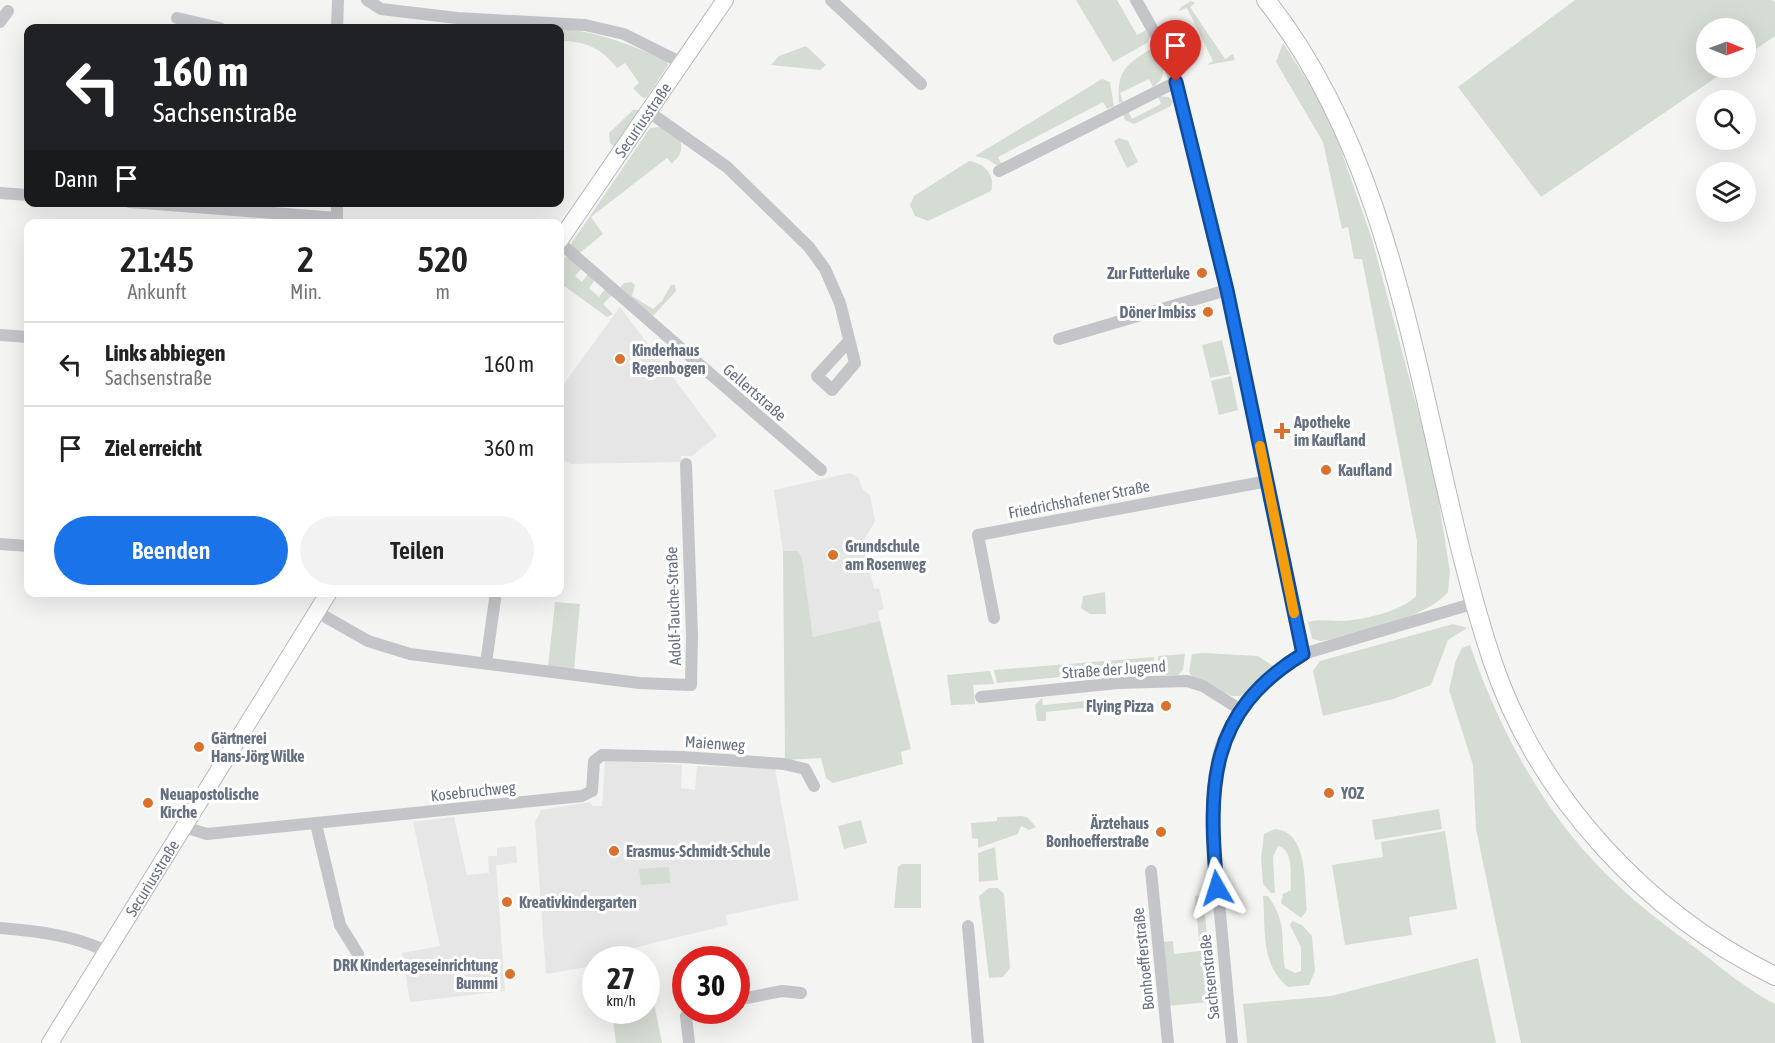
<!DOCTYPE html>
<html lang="de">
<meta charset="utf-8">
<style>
:root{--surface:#fff;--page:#f2f2f2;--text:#222;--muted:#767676;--line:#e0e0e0;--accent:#1a73e8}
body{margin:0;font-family:"Asap Condensed",sans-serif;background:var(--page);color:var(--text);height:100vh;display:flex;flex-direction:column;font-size:22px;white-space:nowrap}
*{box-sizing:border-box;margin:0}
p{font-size:20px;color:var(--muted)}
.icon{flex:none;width:33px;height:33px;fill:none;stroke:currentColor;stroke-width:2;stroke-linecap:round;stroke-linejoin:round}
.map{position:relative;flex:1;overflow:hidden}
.drawer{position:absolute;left:24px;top:219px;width:540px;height:378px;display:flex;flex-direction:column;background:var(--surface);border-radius:12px;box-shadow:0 6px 24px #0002}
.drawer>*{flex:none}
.top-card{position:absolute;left:24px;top:24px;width:540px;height:183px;border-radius:12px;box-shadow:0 6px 24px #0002;background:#202124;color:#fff;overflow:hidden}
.needle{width:39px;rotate:91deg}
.controls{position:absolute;left:1696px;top:18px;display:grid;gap:12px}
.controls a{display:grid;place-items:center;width:60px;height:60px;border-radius:50%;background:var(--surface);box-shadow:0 6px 24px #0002;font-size:30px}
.speed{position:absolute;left:582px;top:946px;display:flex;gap:12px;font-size:30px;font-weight:700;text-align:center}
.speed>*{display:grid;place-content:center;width:78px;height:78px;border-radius:50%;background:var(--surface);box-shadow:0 6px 24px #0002;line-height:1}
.speed small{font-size:15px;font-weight:400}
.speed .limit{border:9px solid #d22;background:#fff;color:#111}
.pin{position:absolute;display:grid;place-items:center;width:51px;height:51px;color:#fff;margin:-62px -26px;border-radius:50% 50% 50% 0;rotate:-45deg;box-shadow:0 0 6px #0007}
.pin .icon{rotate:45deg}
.me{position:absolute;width:66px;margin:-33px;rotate:354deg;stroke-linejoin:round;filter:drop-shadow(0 0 4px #0008)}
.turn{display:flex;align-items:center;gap:21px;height:126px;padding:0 30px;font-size:27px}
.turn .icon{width:78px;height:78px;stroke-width:2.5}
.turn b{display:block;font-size:42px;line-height:51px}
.then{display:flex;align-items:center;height:57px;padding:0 30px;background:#0003;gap:12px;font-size:22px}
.eta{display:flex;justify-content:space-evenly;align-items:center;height:102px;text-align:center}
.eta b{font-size:36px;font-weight:600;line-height:42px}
.cta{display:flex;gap:12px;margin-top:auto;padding:12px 30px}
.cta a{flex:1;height:69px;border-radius:36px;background:var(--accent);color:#fff;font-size:24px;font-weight:600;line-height:69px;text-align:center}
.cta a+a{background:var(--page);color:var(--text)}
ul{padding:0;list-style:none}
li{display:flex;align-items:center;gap:18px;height:84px;padding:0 30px;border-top:2px solid var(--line)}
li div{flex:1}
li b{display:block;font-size:22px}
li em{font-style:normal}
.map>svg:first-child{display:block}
.built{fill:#e5e6e5}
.green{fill:#d5dcd3}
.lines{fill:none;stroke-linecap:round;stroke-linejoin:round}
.secondary-casing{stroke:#b5b8bd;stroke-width:18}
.primary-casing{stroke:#b6b8bc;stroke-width:20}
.street{stroke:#c3c5c9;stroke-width:12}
.secondary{stroke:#fff;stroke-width:16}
.primary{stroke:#fff;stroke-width:18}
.route-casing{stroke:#114b97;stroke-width:15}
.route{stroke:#1a73e8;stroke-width:10}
.slow{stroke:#f59e0b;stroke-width:10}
.poi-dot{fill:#da722d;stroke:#fff;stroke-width:2}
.labels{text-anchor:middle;stroke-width:6;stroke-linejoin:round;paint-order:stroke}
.street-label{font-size:16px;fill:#667081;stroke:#fff}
.poi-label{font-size:16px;font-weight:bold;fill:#667081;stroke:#fff;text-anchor:start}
</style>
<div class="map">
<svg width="1775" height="1043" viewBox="0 0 1775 1043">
<rect width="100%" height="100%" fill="#f4f5f2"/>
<g class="built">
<polygon points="620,307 717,436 692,456 681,456 681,462 571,464 560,459 560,389"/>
<polygon points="850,473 858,477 863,490 870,495 875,521 863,542 874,589 879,588 884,609 878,611 880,621 813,637 802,559 793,551 783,551 774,490"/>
<polygon points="605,760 682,765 681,788 695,790 697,766 775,769 799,900 726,915 728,925 612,953 604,960 596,960 595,964 587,967 546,974 535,822 541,810 590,802 593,806 602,806"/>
<polygon points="454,817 467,875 489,873 488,856 497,856 497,848 516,846 517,863 496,865 505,991 410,1002 402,953 440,946 413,822"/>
</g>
<g class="green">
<polygon points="1076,0 1117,0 1137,35 1146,30 1150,37 1147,43 1113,62"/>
<polygon points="1575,0 1771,0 1775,2 1775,36 1746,56 1746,28 1707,28 1707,68 1730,68 1541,197 1458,87"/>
<polygon points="1191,1 1195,3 1190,7 1225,59 1233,54 1235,60 1207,65 1213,61 1187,8 1179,11 1181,7"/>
<path d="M560 28C598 32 632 45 667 61L668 65 647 97 643 98 633 88 639 83 625 63 617 68C603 50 588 42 564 41Z"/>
<path d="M1283 43 1316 94 1335 133 1372 239 1434 471 1450 572 1448 592C1428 617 1353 636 1321 641L1312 639 1308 622C1320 619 1328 621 1341 621 1363 620 1400 612 1416 596L1417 541 1362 259H1354L1348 227 1342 229 1323 142 1276 62Z"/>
<polygon points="806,46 826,65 820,70 771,65 779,56"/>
<path d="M1149 50 1158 52C1165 66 1168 76 1153 87L1149 79 1120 93 1123 102 1119 103C1117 72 1124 66 1149 50Z"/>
<polygon points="1102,79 1110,82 1114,106 1107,109 1103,102 998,157 1002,165 998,166 987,159 975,156"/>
<polygon points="1158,96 1169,97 1173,101 1171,106 1134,124 1125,120 1123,114 1128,111 1132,119 1161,104"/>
<polygon points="633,110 639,110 614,146 610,143 609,133"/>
<path d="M660 127 680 140C684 151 679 156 672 164L667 158 591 217 603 234 581 252 575 253 569 247 650 128Z"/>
<polygon points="1119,138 1128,141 1138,162 1127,168 1114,141"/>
<path d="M969 161C984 163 996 175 991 191L928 221 915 216 910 205 914 196Z"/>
<polygon points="567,256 582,268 575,276 582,282 588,274 595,280 589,288 599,297 605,289 612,295 603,304 613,314 607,317 560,283 560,262"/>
<polygon points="631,282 635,285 632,296 653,309 662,301 671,285 675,285 676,291 652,317 619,289 624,283"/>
<polygon points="1222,340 1230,374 1210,378 1202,345"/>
<polygon points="1231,376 1238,410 1219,415 1211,381"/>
<polygon points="783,551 798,551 802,559 813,637 880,621 911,749 901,752 903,764 833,783 826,778 821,758 785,760"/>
<polygon points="1105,592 1106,614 1090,614 1081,608 1083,596"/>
<polygon points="555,602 580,604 574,670 548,667"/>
<polygon points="1453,624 1467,628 1448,640 1431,685 1393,699 1323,716 1313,671 1320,661"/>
<path d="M1470 645C1499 729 1543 812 1606 874 1634 902 1666 926 1697 949 1723 969 1746 989 1775 1004V1043H1521L1476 829 1473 765 1449 690 1456 660 1462 648Z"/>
<polygon points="1204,653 1258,656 1273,666 1246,693 1240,696 1232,696 1192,677 1189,672 1192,654"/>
<polygon points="1185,654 1183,670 1178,675 1165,675 1165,668 1158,668 1158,656"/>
<polygon points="1154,657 1154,668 997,683 994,670"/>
<polygon points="990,671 994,684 973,685 975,704 951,705 947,675"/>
<polygon points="1042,698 1043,705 1086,701 1092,707 1046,712 1046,721 1037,721 1035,705"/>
<polygon points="1439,809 1442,829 1375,840 1372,820"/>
<polygon points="1021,816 1027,817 1036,827 1029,830 1021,826 1018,834 978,848 978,839 972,838 971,823 997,821 997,817"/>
<polygon points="861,820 867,843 844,849 838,826"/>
<path d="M1275 829C1309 832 1304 884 1307 910L1301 918 1281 903 1283 894 1291 890C1290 876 1294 849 1278 846L1273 857 1275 893H1271L1263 884 1261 858 1264 834Z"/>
<polygon points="1445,831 1457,909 1409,917 1412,935 1345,945 1332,865 1383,857 1381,842"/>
<polygon points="995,847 998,880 979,882 978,853"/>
<polygon points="902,864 921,864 921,908 894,908 898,867"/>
<polygon points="669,867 670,883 641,885 639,869"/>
<polygon points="989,888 998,888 1004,894 1010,968 1003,977 989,978 979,896"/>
<polygon points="1203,895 1208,946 1218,1001 1168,1006 1162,942 1173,941 1174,954 1200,951 1195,898 1195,896"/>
<path d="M1263 896H1268C1288 925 1280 934 1285 968L1295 973 1301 971V947L1290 925 1292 921 1302 925 1312 936 1315 971 1309 985 1288 987C1260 964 1266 930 1263 896Z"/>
<polygon points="1478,958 1496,1043 1247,1043 1243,1004 1331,996"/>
<polygon points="651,989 662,1043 616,1043 612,1011 646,1011 647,990"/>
</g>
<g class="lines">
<g class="secondary-casing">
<g id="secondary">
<path id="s1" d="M560 240 725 0"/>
<path id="s2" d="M50 1043 329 592"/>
</g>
</g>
<g class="primary-casing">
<path id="primary" d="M1266 0C1410 181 1421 447 1492 660 1538 797 1646 913 1775 976"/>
</g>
<g class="street">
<polyline points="367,0 381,9 457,18 585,25 624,34 682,63"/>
<polyline points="831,0 921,84"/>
<polyline points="1136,0 1158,39 1176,82 1227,290 1303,654"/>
<polyline points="177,18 220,28"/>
<polyline points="0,22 8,11"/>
<polyline points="337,28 338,0"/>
<polyline points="649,112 727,167 809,247 825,269 840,303 855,363 832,390 817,376 849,341"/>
<polyline points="999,171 1176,82"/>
<polyline points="0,193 28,195"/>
<polyline points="130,202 337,218"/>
<polyline points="337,202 337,224"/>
<polyline points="560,243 821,470"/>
<polyline points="0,335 28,337"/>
<polyline points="1059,339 1227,290"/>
<polyline points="0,544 28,546"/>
<polyline points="317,612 368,641 410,654 639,683 691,685 692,635 686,464"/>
<polyline points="994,618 978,535 1268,481"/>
<polyline points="486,663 496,592"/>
<polyline points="981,697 1118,683 1187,681 1203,686 1241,710"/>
<polyline points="316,824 340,925 358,954"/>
<polyline points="184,827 207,834 582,796 592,791 594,761 602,755 682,757 784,764 805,769 814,786"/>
<polyline points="1151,871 1168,1043"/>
<polyline points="968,926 978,1043"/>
<path d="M0 928C36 931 73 935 106 951"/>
<polyline points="736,1000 782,991 801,993"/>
<polyline points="689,1043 686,1016 692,1011"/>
<path d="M1232 1043C1228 996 1223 949 1219 902 1214 853 1206 802 1219 753 1230 712 1267 676 1303 654L1475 603"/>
</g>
<use href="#secondary" class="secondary"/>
<use href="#primary" class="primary"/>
</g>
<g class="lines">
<g class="route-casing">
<path id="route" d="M1176 82 1227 290 1303 654C1207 712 1208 788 1217 888"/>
</g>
<use href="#route" class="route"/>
<polyline class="slow" points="1260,446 1294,613"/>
</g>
<g class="poi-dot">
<circle cx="1202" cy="273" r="6"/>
<circle cx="1208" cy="312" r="6"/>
<circle cx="620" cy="359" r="6"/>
<path d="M1279 422h6v6h6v6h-6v6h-6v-6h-6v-6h6z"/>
<circle cx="1326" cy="470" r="6"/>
<circle cx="833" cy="555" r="6"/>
<circle cx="1166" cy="706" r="6"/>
<circle cx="199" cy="747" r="6"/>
<circle cx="1329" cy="793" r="6"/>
<circle cx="148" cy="803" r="6"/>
<circle cx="1161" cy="832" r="6"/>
<circle cx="614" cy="851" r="6"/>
<circle cx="507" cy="902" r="6"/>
<circle cx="510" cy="974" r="6"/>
</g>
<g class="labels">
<g class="street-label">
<text dy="6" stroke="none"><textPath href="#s1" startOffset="146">Securiusstraße</textPath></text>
<text transform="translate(755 392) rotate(41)" y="6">Gellertstraße</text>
<text transform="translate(1079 499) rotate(-11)" y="6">Friedrichshafener Straße</text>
<text transform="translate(673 606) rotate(-92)" y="6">Adolf-Tauche-Straße</text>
<text transform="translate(1114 669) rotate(-4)" y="6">Straße der Jugend</text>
<text transform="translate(715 743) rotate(4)" y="6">Maienweg</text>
<text transform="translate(473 791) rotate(-6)" y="6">Kosebruchweg</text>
<text dy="6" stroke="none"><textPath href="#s2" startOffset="194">Securiusstraße</textPath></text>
<text transform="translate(1143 959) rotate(-96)" y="6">Bonhoefferstraße</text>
<text transform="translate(1209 977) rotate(-96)" y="6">Sachsenstraße</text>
</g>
<g class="poi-label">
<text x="1190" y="279" text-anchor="end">Zur Futterluke</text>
<text x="1196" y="318" text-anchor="end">Döner Imbiss</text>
<text x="632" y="356">Kinderhaus<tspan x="632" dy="18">Regenbogen</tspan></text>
<text x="1294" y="428">Apotheke<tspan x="1294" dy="18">im Kaufland</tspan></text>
<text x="1338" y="476">Kaufland</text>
<text x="845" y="552">Grundschule<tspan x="845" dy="18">am Rosenweg</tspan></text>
<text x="1154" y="712" text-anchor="end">Flying Pizza</text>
<text x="211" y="744">Gärtnerei<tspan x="211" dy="18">Hans-Jörg Wilke</tspan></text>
<text x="1341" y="799">YOZ</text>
<text x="160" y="800">Neuapostolische<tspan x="160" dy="18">Kirche</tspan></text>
<text x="1149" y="829" text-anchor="end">Ärztehaus<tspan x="1149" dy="18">Bonhoefferstraße</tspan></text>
<text x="626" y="857">Erasmus-Schmidt-Schule</text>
<text x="519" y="908">Kreativkindergarten</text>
<text x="498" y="971" text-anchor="end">DRK Kindertageseinrichtung<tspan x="498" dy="18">Bummi</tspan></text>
</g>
</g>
</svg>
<div class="controls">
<a><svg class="needle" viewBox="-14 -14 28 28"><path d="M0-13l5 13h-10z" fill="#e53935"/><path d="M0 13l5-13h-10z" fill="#767676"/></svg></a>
<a><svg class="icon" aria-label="search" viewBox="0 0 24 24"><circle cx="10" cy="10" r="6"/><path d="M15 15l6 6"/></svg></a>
<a><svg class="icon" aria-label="layers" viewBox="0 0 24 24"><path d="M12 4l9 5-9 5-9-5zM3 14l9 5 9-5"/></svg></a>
</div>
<div class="speed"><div>27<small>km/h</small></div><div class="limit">30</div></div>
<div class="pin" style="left:1176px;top:82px;background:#d93025"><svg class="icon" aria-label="arrive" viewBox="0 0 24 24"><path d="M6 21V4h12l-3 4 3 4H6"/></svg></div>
<svg class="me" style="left:1217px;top:888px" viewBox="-20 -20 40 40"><path d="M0-17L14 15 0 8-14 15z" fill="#1a73e8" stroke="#fff" stroke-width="4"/></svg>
<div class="top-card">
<div class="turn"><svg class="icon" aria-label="left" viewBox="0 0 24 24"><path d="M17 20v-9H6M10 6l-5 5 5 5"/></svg><div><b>160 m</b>Sachsenstraße</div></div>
<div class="then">Dann<svg class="icon" aria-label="arrive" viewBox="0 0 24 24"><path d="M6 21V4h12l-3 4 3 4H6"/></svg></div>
</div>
<section class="drawer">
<div class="eta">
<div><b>21:45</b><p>Ankunft</p></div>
<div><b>2</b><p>Min.</p></div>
<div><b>520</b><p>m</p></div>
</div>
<ul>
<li><svg class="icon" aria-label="left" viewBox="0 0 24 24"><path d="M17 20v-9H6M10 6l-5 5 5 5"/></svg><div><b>Links abbiegen</b><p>Sachsenstraße</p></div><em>160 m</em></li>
<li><svg class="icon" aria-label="arrive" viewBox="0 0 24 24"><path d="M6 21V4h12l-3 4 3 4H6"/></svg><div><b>Ziel erreicht</b></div><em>360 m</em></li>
</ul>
<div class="cta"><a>Beenden</a><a>Teilen</a></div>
</section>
</div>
